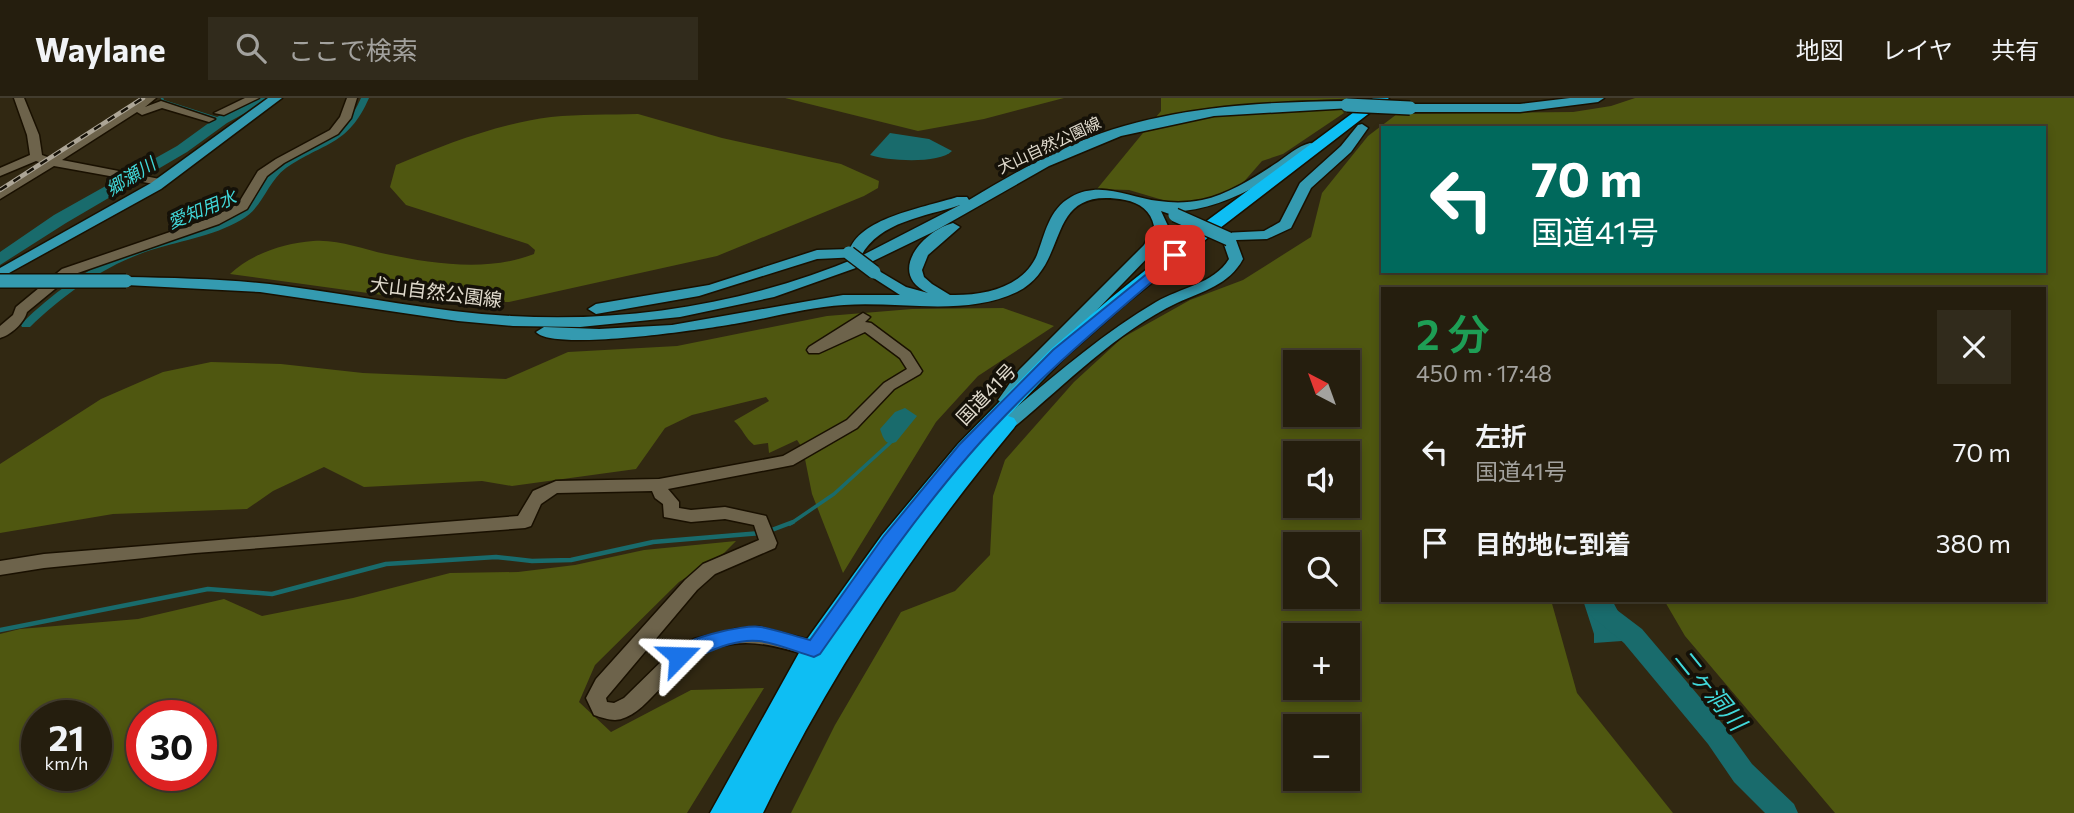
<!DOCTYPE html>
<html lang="ja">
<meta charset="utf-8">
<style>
:root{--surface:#251e0e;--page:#312b1c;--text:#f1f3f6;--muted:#a3a29e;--line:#423c2e}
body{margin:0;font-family:Commissioner,"Noto Sans JP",sans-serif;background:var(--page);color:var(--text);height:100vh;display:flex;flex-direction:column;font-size:26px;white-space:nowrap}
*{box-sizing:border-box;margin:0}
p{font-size:23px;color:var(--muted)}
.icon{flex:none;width:38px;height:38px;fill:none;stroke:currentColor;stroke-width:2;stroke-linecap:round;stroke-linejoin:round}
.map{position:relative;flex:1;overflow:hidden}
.sheet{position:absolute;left:1381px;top:189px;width:665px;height:315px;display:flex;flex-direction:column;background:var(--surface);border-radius:0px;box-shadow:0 4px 10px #0003,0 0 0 2px var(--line)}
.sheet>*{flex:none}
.banner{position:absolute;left:1381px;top:28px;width:665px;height:147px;border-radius:0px;box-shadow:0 4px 10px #0003,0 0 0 2px var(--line);background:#00695c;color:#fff;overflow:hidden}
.needle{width:46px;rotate:319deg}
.tools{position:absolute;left:1283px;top:252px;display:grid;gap:14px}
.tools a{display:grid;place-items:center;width:77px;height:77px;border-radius:0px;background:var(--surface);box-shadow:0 4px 10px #0003,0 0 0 2px var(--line);font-size:35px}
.speed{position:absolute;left:21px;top:602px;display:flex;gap:14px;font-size:35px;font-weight:700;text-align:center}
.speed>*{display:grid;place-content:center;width:91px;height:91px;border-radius:50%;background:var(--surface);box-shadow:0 4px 10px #0003,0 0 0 2px var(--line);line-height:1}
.speed small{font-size:18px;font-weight:400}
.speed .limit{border:10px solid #d22;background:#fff;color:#111}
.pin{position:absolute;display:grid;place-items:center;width:60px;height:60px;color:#fff;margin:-30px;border-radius:14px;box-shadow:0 4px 10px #0006}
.me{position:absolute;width:77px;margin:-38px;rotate:68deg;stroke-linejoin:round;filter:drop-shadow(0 0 5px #0008)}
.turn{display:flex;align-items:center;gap:24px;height:147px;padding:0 35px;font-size:32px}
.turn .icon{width:91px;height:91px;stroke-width:2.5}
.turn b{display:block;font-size:49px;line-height:60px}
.round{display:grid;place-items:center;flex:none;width:74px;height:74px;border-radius:0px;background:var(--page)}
.head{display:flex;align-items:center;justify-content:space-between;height:119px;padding:0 35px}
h1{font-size:42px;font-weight:600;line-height:52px;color:#1e9e55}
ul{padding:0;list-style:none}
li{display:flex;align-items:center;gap:21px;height:91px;padding:0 35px}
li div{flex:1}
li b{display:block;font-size:26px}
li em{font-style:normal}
header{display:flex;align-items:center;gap:42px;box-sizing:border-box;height:98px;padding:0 35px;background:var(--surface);border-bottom:2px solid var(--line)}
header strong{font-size:33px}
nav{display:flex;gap:38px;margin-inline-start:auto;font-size:24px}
.search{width:490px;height:63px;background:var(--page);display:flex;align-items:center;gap:18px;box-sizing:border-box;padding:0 24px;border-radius:0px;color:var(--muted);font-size:26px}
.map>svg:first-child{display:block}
.green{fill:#4f5710;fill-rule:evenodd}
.water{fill:#196b6c}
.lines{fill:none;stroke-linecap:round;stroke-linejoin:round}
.stream-far2{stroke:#196b6c;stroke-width:2.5}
.stream-far1{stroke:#196b6c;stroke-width:3.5}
.stream{stroke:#196b6c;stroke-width:4.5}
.canal{fill:#196b6c;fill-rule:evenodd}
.river{fill:#196b6c;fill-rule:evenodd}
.minor-casing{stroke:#191000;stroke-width:3}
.major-casing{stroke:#191000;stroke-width:3}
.highway-casing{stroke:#191000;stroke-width:3}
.minor{fill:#6d634b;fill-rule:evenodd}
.major{fill:#349ab0;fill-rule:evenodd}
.highway{fill:#0ebef3;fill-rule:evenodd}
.rail-casing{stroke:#ada697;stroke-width:4.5}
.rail{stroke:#151108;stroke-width:2.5;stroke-dasharray:8;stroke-linecap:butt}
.major-bridge-casing{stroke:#191000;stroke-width:16;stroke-linecap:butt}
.major-bridge{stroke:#349ab0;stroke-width:13}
.route{fill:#1a73e8;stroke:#114b97;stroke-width:2}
.labels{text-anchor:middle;stroke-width:7;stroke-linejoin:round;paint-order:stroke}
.far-street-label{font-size:16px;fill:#e0dacd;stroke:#151108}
.far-water-label{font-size:18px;font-style:italic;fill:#41d8da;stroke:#151108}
.street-label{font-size:19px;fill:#e0dacd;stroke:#151108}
.near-water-label{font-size:24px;font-style:italic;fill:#41d8da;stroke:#151108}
</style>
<header>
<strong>Waylane</strong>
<div class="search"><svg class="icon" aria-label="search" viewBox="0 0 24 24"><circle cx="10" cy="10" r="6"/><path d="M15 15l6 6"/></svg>ここで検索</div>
<nav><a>地図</a><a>レイヤ</a><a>共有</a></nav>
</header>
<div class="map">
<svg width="2074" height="715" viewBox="0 0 2074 715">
<rect width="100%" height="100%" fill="#312812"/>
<g class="green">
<polygon points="785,0 1064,0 984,21 918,33"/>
<polygon points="1161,0 1362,0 1290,3 1290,11 1341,11 1344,15 1283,56 1262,63 1241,87 1198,105 1173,105 1129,92 1097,91 1161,13"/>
<path d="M1635 0H2074V715H1835L1685 538 1664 502H2044V191H1382V502H1551L1577 595 1673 715H791L835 627 901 514 955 493 990 457 993 398 1005 362 1074 284 1122 240 1190 202 1243 182 1311 139 1322 95 1368 38 1397 16 1573 14 1611 8ZM1382 30H2044V173H1382ZM1295 264H1348V317H1295ZM1295 355H1348V408H1295ZM1295 446H1348V499H1295ZM1295 537H1348V590H1295ZM1295 628H1348V681H1295Z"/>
<path d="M638 16 722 40 841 66 879 83 878 90 864 98 717 158 509 204H465L404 200 230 176C251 156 284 145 313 143 338 141 362 151 386 156 434 166 488 174 534 156L535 152 528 146 406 107 390 89 396 67C446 46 497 26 551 19 580 16 609 17 638 16Z"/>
<path d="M1003 210 1054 228 978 278 936 324 843 475 812 396 803 351 797 342 769 355 768 345 754 347C745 340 743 331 734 323L769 303 766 299 692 317 665 330 636 371 512 388 482 383 364 389 324 369 273 393 247 411 113 416 0 435V366L101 301 163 274 211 264 281 266 363 275 506 281 568 254 677 248 827 218 912 211Z"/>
<path d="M736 443 724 455 679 484 595 567 579 604 611 634 691 592 764 590 687 715H0V536L20 531 138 521 224 501 262 518 353 500 450 475 518 474 575 467 644 452ZM37 618H96V677H37ZM142 618H201V677H142Z"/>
</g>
<g class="water">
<path d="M890 35 929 41 952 53C940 66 887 63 870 57Z"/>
<path d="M905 310 917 318 896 344C885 349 883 339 880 331L895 314Z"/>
<polygon points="1583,502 1612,502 1621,519 1625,540 1622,543 1594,545 1594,536"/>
</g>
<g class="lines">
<polyline class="stream-far2" points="162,0 163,3 222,22"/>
<polyline class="stream-far1" points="790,426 834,396 890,345"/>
<g class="stream">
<polyline points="769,433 793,424"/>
<polyline points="0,532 208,491 272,496 386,466 496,459 532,463 571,462 653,444 761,435"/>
</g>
<path class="canal" d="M361 0H369C348 48 324 44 286 70 267 84 263 110 241 122 212 139 177 143 145 154 101 170 63 197 30 229H22L21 227 22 225C56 192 94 165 138 150 170 139 206 135 235 118 256 106 261 79 280 66 316 42 341 45 361 0Z"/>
<g class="river">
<polygon points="254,0 272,0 227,25 187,54 66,125 0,167 0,154 54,117 177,48 217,19"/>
<polygon points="1585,502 1609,502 1609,506 1642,531 1726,630 1752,666 1794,706 1798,715 1765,715 1734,684 1708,646 1624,545 1590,517"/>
</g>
<g class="minor-casing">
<g id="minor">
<polygon points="14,0 24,0 39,37 42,57 50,60 144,0 156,0 145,9 161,3 215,21 209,24 162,10 142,17 137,14 62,62 165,82 165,88 54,68 0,101 0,92 42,65 36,63 0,78 0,70 30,57 27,37"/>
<polygon points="245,0 259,0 224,17 214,15"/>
<path d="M347 0H357L351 20 338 36 284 65 267 78 247 111 219 126 72 177 27 214C24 225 11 237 0 240V228L13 217 16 209 62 171 211 120 238 106 258 73 276 61 330 32 340 19Z"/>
<path d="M863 215 870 219 865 224 871 225 910 254 922 273 920 276 894 291 857 330 793 367 668 391 679 404V410L691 412 725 409 766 418 777 445 775 450 715 476 697 492 606 600 607 604 614 605 624 600 672 553 694 541 736 531 759 529 814 543 820 546 823 551 820 556 814 559C772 547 742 536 698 556 671 568 645 621 615 622 609 622 600 619 594 617L586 600 596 581 685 482 703 466 759 442 754 427 725 421 691 424 664 419 663 406 655 400 652 393 557 395 541 406 531 428 525 430 195 455 44 470 0 477V463L44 456 518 418 533 393 556 383 659 381 783 358 847 322 884 285 907 271 900 260 865 234 819 255H809L807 252 809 249Z"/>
</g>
</g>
<g class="major-casing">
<g id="major">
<polygon points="268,0 282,0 161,91 0,180 0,170 151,85"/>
<polygon points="1570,0 1604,0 1598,4 1520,14 1410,14 1404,10 1410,6 1520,6"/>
<path d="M1347 3 1351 4V10L1214 18 1121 38 1049 68 933 134 867 166 774 199 680 219 580 229 513 228 458 223 260 194 126 187 119 183 126 179C179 180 232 181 285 188 361 198 435 214 511 218 630 225 750 205 859 159L817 161 699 198 596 216 588 211 596 206 709 187 817 152 850 151C862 119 927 109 957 99H967L969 102C1004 81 1040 60 1078 44 1163 9 1256 4 1347 3ZM960 107 861 158C880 123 925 119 960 107Z"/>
<path d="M1362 26 1368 30 1351 54 1311 90 1291 130 1267 141 1236 142 1243 161C1229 187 1203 193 1177 205 1116 234 1065 287 1013 330H1001L998 326 1001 322C1051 281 1100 237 1156 204 1179 190 1214 186 1229 161L1221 138 1223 135 1264 133 1280 124 1300 85 1341 48 1358 27Z"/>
<path d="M1310 45 1315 46V52C1273 78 1234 107 1183 113V118L1178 119 1161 113 1168 128 1155 152 1031 280 1012 306 1006 308 998 302 1019 272 1144 147 1154 128C1151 113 1140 105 1125 102 1041 87 1073 166 1017 194 965 219 900 203 844 207 808 209 770 220 734 226 704 231 554 254 536 234L544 229 599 231 672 227 843 197H900L869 177 867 174 869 171 874 170 906 189 928 195C886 175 923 133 953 125L960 129 928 157 922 172 924 179 932 186 950 197C983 198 1023 190 1037 157 1045 136 1049 111 1071 99 1101 82 1129 100 1159 103 1172 105 1188 105 1202 102 1229 96 1255 79 1278 64 1288 57 1298 48 1310 45Z"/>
</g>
</g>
<g class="highway-casing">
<path id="highway" d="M1373 0H1389L1220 130 1124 207 1065 259 1008 318 1014 320 1017 325 1014 330C915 449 831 575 763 715H710L805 544 882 437 958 346 1051 251 1112 199 1208 122Z"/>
</g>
<use href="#minor" class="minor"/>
<use href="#major" class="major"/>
<use href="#highway" class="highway"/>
<g class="rail-casing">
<polyline id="rail" points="0,92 143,0"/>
</g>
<use href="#rail" class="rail"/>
<g class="major-bridge-casing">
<g id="major-bridge">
<polyline points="1347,7 1410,10"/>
<polyline points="1175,117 1229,141"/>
<polyline points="849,155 874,174"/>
<polyline points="0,183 126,183"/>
</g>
</g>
<use href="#major-bridge" class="major-bridge"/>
</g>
<path class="route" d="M1175 153 1182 157 1180 160C1107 222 1033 283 970 356 915 419 868 488 820 556L814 559C796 554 777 545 759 543 731 540 704 557 679 566L672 563 669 558C678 541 743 526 761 529 778 532 794 538 810 542L884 438 959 347 1053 252Z"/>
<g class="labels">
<g class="far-street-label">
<text transform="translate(1049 47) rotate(-25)" y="6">犬山自然公園線</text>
</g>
<g class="far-water-label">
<text transform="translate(131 79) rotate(-32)" y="6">郷瀬川</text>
<text transform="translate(202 112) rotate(-22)" y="6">愛知用水</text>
</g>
<g class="street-label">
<text transform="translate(436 194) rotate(7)" y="7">犬山自然公園線</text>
<text transform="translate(986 296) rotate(-46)" y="7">国道41号</text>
</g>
<g class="near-water-label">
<text transform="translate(1710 592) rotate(51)" y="8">二ヶ洞川</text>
</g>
</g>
</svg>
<div class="tools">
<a><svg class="needle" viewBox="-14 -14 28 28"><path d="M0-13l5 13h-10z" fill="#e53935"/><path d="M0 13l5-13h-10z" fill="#a3a29e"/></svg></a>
<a><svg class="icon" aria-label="sound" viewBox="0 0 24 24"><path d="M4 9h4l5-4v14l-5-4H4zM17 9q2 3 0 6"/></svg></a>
<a><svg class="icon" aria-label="search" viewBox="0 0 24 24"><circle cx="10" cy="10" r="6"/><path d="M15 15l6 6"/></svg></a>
<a>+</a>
<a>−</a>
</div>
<div class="speed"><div>21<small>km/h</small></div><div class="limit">30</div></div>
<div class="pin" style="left:1175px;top:157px;background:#d93025"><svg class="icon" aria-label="arrive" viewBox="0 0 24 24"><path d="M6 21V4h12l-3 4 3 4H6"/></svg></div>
<svg class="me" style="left:679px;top:558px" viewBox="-20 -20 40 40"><path d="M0-17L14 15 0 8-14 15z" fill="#1a73e8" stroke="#fff" stroke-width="4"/></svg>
<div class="banner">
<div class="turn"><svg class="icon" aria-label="left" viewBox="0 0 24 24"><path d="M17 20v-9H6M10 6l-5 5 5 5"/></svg><div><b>70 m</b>国道41号</div></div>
</div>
<section class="sheet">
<div class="head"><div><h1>2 分</h1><p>450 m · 17:48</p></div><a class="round"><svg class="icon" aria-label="close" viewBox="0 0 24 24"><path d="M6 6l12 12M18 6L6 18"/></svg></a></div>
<ul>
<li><svg class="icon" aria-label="left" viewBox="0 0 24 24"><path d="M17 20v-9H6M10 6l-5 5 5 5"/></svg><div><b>左折</b><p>国道41号</p></div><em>70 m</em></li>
<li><svg class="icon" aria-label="arrive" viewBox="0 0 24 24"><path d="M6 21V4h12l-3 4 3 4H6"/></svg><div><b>目的地に到着</b></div><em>380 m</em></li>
</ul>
</section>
</div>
